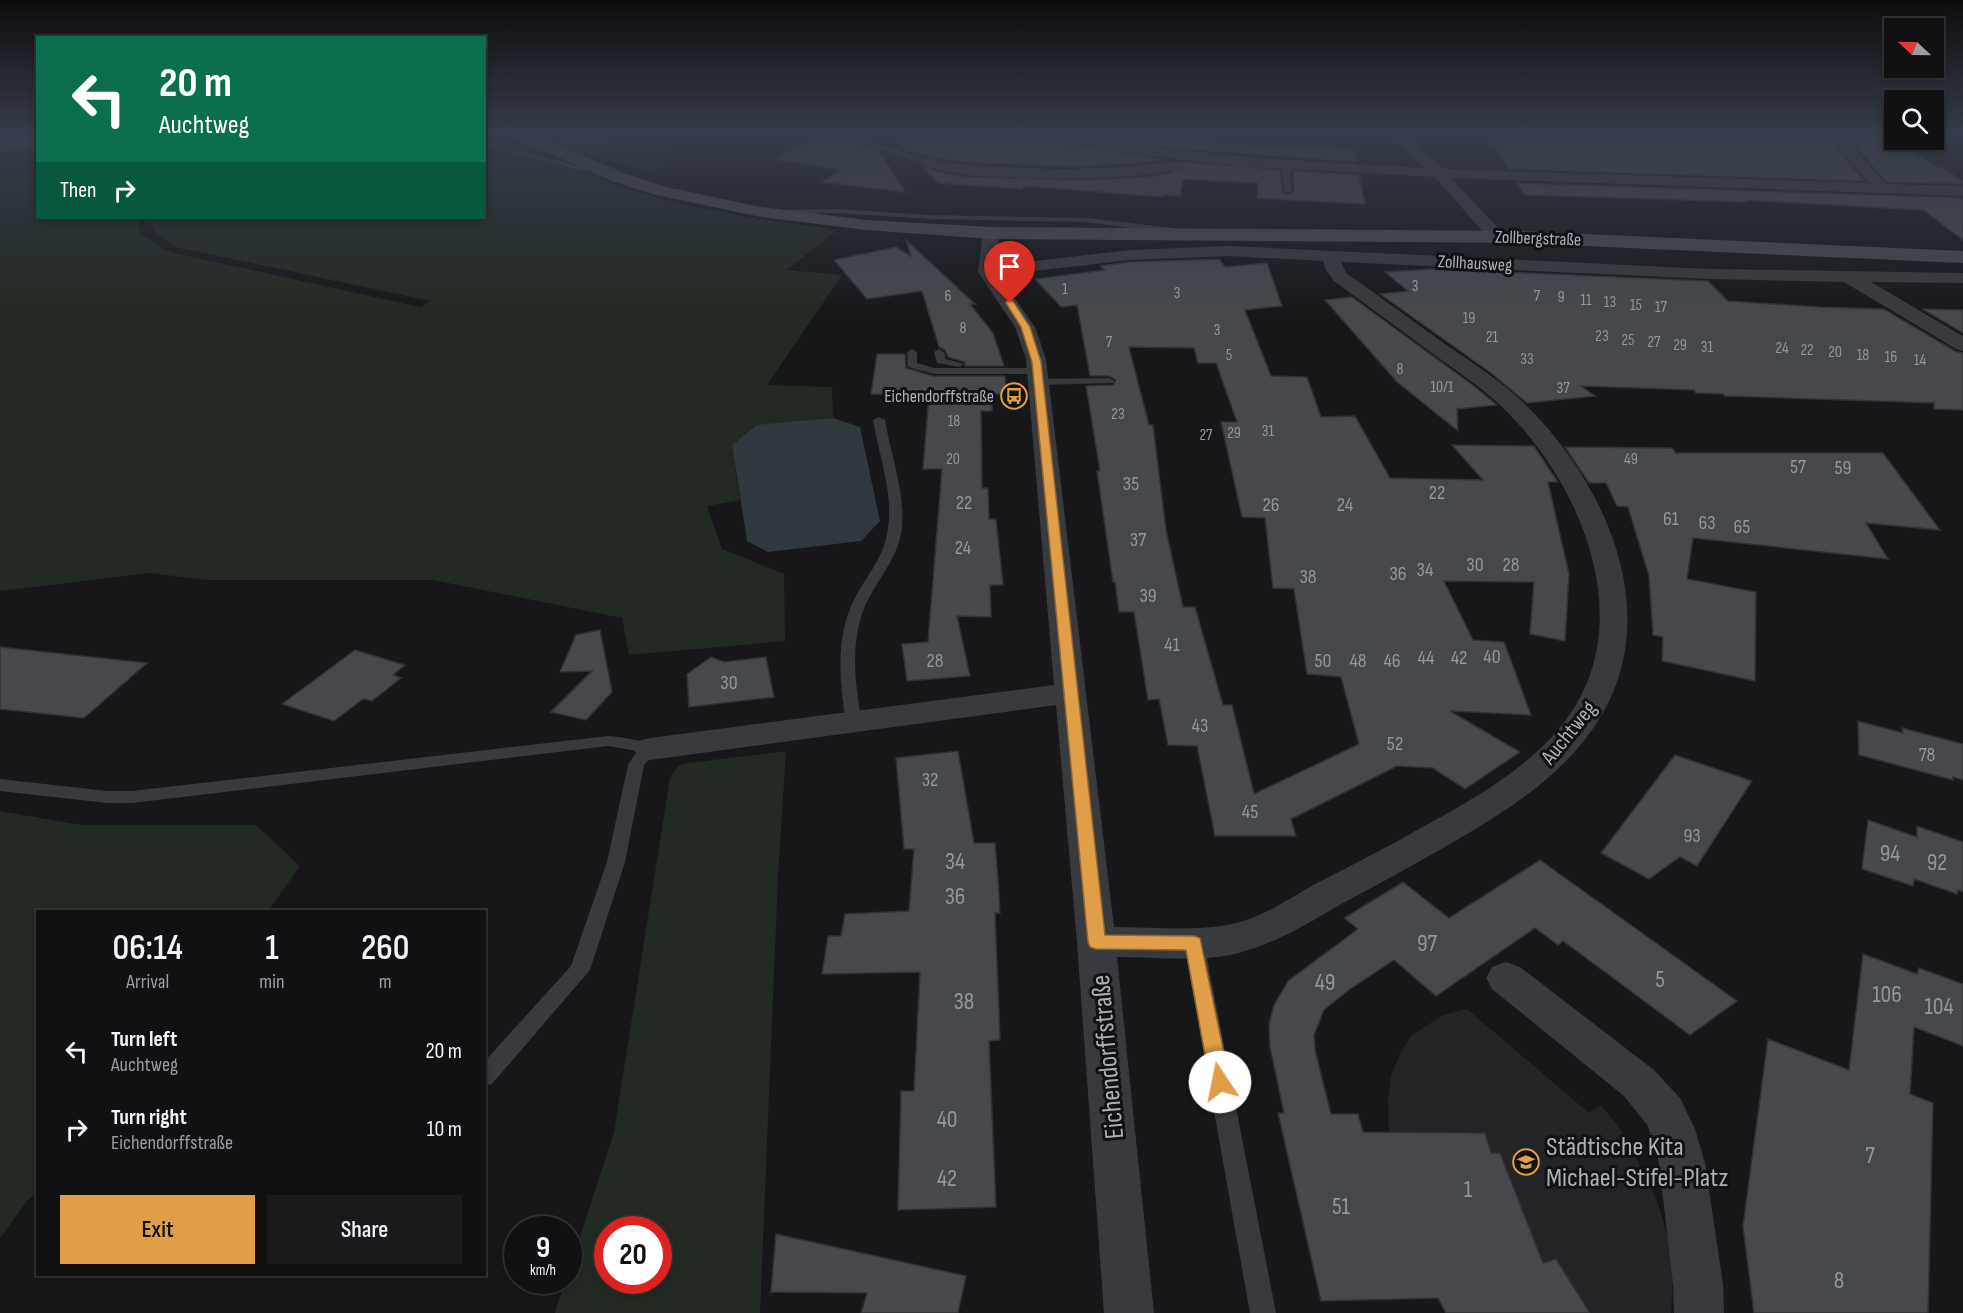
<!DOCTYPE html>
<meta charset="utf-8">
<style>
:root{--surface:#111113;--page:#1a1a1c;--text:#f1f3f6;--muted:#9c9da0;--line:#303133;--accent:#e09e48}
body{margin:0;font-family:"Sofia Sans Condensed",sans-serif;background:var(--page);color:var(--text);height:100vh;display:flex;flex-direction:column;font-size:22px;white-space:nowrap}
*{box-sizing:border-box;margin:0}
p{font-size:20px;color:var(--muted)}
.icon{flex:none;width:33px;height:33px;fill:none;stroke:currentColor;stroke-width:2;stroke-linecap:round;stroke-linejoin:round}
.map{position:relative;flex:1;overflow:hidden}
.panel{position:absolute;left:36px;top:910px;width:450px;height:366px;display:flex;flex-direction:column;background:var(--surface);border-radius:0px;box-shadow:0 3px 9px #0003,0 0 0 2px var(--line)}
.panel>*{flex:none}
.top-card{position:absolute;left:36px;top:36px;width:450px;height:183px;border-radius:0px;box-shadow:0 3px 9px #0003,0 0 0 2px var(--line);background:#0b6e4f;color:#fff;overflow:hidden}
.needle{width:39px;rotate:292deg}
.tools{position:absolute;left:1884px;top:18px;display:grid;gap:12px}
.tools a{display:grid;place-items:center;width:60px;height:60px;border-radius:0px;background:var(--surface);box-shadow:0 3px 9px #0003,0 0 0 2px var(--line);font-size:30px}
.speed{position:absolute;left:504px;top:1216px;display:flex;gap:12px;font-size:30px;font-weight:700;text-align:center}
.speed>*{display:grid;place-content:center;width:78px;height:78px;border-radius:50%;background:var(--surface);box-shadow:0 3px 9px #0003,0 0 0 2px var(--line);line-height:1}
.speed small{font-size:15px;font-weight:400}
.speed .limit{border:9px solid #d22;background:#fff;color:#111}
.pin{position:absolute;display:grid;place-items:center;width:51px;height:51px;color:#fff;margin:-62px -26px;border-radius:50% 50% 50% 0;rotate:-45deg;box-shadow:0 0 6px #0007}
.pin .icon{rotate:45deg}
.me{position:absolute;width:66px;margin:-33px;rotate:349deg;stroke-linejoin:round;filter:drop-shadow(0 0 4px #0008)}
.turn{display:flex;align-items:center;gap:21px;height:126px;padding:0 24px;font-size:27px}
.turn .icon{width:78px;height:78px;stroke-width:2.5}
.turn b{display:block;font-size:42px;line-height:51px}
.then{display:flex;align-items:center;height:57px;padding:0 24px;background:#0003;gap:12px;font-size:22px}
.eta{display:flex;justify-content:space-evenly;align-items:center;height:102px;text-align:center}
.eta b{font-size:36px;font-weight:600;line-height:42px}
.button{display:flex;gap:12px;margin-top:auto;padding:12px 24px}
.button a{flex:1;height:69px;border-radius:0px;background:var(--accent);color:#111;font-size:24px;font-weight:600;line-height:69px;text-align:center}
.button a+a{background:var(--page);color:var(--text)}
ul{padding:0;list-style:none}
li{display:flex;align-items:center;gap:18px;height:78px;padding:0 24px}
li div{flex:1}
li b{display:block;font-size:22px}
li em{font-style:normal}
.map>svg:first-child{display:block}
.built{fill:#232426}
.green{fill:#222922;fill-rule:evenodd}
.water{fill:#31393e}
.building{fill:#46484c;stroke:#323235;stroke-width:1.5;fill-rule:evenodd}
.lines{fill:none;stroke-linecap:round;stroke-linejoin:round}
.lane{fill:#393a3e;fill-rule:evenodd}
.street{fill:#393a3e;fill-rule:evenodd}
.secondary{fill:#47494d;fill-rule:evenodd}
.route{fill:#e09e48;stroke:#92672f;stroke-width:1.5}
.labels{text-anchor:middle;stroke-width:6;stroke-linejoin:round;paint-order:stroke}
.far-number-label{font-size:16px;fill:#92969d}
.far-street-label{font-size:18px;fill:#abb0b8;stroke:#121214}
.far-poi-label{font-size:18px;fill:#abb0b8;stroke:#121214;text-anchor:end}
.number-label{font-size:20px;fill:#92969d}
.street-label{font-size:22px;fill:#abb0b8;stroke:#121214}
.near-number-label{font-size:24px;fill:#92969d}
.near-street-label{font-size:27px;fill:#abb0b8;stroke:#121214}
.near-poi-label{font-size:27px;fill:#abb0b8;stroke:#121214;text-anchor:start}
</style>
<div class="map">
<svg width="1963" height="1313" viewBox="0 0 1963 1313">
<rect width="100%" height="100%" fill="#171719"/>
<polygon class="built" points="1467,1009 1589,1113 1601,1105 1620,1128 1646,1176 1659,1207 1669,1240 1673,1274 1671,1313 1446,1313 1436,1294 1404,1132 1389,1132 1388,1099 1391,1075 1400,1054 1411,1036 1443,1015"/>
<g class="green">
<polygon points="536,133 612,133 611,142 675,145 655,173 597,158"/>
<polygon points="37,142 38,218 137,218 141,234 165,250 174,253 420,307 431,301 176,247 154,232 150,218 484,218 485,145 583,172 625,189 681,204 759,219 837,230 787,270 842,275 767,385 832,387 833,418 757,426 732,445 740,500 707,506 722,549 784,574 785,641 629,655 622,618 433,580 207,580 150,573 0,591 0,152"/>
<path d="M786 751 778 876 760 1313H555L565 1281H568L569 1271 614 1132 670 778 679 765 688 763ZM608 1230H658V1281H608Z"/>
<polygon points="0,811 81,825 256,825 300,866 267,912 38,912 37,1191 27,1201 0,1238"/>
</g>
<polygon class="water" points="833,418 860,427 880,521 861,541 768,552 747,541 732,445 757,425"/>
<g class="building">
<polygon points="828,133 868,133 873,141 862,138 859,144 880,152 905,192 822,182 841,170 772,159"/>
<polygon points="889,133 1031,133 1040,139 1165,160 1079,167 965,162 929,157 907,151"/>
<polygon points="1080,133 1117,133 1219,141 1217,144 1354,149 1357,162 1160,147"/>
<polygon points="1486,133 1618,134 1671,138 1672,133 1824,133 1864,181 1509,169"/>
<polygon points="1843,133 1886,133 1937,167 1942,168 1963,181 1963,184 1887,182"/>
<polygon points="1179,162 1280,170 1282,191 1287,195 1294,192 1293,171 1359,175 1365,204 1257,198 1258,183 1183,179 1180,196 1162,195 1163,197 1024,186 1022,189 938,183 921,165 935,171 966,177 1079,180 1145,177 1169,173 1183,166"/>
<polygon points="1517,183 1963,198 1963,240 1923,210 1744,200 1746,202 1525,195"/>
<polygon points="906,240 975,304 970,304 993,333 1004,366 965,366 965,362 948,357 945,350 939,347 922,291 867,299 834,260 896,247 911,256"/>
<path d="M1219 259 1225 267 1267 263 1282 306 1245 310 1271 376 1307 377 1321 417 1355 416 1390 478 1483 480 1452 445 1534 446 1558 482H1548L1569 574 1565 641 1530 634 1534 582 1444 581 1473 640 1504 642 1531 715 1450 711 1520 752 1465 789 1433 768 1397 766 1291 819 1296 836H1215L1197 746 1168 745 1159 699 1148 700 1134 612H1119L1115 582H1113L1097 471H1100L1086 386 1113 385 1116 380 1109 376H1090L1077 305 1061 307 1035 279 1105 270 1100 266 1130 262ZM1129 347 1194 348 1198 363H1216L1237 422H1221L1242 517 1265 518 1273 588 1294 589 1307 674 1341 677 1359 744 1254 794 1232 705H1223L1195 607H1183L1166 530 1153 425H1149Z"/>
<polygon points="1433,269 1708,281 1728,301 1820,307 1884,309 1955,351 1963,353 1963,410 1934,409 1934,403 1725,396 1723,394 1696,393 1694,390 1581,386 1595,396 1527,403 1491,373 1380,294 1408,291 1385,272"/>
<polygon points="1352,297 1474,386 1497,405 1457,409 1458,431 1397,382 1325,300"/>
<polygon points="1922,309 1963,310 1963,333"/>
<polygon points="877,354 905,354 906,368 933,376 1005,376 1007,394 992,394 992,411 981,411 982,488 988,488 989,519 996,519 1003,585 990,585 991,617 957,616 970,676 907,681 902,644 928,642 942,469 923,469 929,395 871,394"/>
<polygon points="1565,447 1672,448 1676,453 1883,453 1940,530 1866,523 1888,559 1693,538 1687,579 1756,592 1755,681 1662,661 1663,637 1653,635 1649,576 1628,507 1617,506 1606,483 1589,483"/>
<polygon points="600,630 612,692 586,720 551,712 592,671 560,672 576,635"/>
<polygon points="0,647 147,663 84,718 0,709"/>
<polygon points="355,650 405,665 393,675 401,678 372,701 363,699 334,721 282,704"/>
<polygon points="711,657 724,662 766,657 774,697 689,707 687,674"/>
<polygon points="1858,721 1903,733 1902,728 1963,744 1963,780 1953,777 1953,780 1859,755"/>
<polygon points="958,751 974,843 995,843 998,879 1000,913 995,913 1000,1040 989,1041 996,1207 898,1210 901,1091 914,1091 920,972 822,974 828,936 841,936 845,914 909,911 914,849 904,849 896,758"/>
<polygon points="1675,755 1752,781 1697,866 1680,857 1649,879 1601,853"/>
<polygon points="1868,820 1917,837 1917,826 1963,842 1963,892 1958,890 1957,894 1914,879 1913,886 1862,869"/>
<polygon points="1540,860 1737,1001 1690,1035 1563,941 1558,945 1535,928 1436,996 1394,960 1350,989 1324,1010 1314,1035 1315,1050 1331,1114 1358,1114 1363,1132 1485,1133 1491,1153 1500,1153 1543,1263 1556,1259 1590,1313 1446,1313 1438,1298 1321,1301 1278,1113 1284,1113 1270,1047 1269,1024 1274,1005 1288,981 1358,929 1344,918 1403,882 1449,918"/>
<polygon points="1863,954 1917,974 1919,968 1963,984 1963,1046 1914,1027 1910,1094 1933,1103 1928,1313 1754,1313 1743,1226 1768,1039 1849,1070"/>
<polygon points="776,1234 966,1276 958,1313 861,1313 867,1293 771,1292"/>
</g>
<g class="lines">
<g class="lane">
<polygon points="863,140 934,161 935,163 928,165 861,143"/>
<polygon points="484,141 585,168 596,166 600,168 585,172 484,145"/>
<polygon points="1286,163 1290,165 1292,191 1288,193 1284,191 1282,165"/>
<polygon points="837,209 930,215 1086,218 1173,228 1177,231 1173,234 1086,222 930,219 837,213 775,214 771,212 775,210"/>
<polygon points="912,349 917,352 917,363 934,368 1037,368 1042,371 1037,374 934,374 908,367 907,352"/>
<polygon points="939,349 944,352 946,359 964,364 959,367 937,363 934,352"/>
<polygon points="1109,378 1114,381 1113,383 1038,385 1033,382 1038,379"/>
<path d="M879 417 885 420C891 457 907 496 901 534 897 556 881 576 870 596 849 634 854 680 862 722L854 727 846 722C839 680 835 634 856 596 867 576 883 557 887 534 895 496 879 457 873 420Z"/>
<path d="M608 736C625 737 640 741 656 745L658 749 644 765 625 862 590 970 492 1084 484 1086V1062L571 966 607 862 628 765 637 751 608 746 132 803H107L0 791V779L107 791H132Z"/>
<polygon points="1194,935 1201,938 1204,943 1276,1313 1250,1313 1184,943 1187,938"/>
</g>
<g class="street">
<path d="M1033 133C1075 129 1118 144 1160 149 1248 158 1337 163 1425 168L1387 133H1402L1444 169 1869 183 1826 133H1840L1886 184 1963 186V196L1451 178 1502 232 1504 236 1502 240H1490L1435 177 1242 166 1140 155 1040 137Z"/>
<path d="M931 159C961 166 991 167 1022 168 1073 170 1124 169 1174 161L1181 165C1164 184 998 178 966 175 953 173 939 170 926 166L924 163 926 160Z"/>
<path d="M991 228 999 233 997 262H1026L1130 250 1231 246 1709 269 1963 273V283L1871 282 1963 336V351L1956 349 1844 282 1709 279 1341 262 1346 273C1381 297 1414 322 1448 346 1476 365 1505 384 1529 408 1612 492 1669 628 1589 734 1551 786 1492 820 1438 851 1406 869 1375 886 1343 903 1307 924 1272 946 1230 955 1194 962 1154 957 1117 957L1154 1313H1104L1077 942 1056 705 650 760 638 757 634 749 638 741 650 738 1054 685 1026 359 1015 327 978 272 983 233ZM1231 256 1323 261 1326 270 1334 281C1367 305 1400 330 1433 354 1461 374 1490 393 1513 418 1586 495 1637 627 1565 721 1529 769 1470 801 1419 829 1386 848 1352 865 1319 882 1291 897 1263 918 1232 924 1196 932 1151 927 1114 927L1046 359 1035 327 996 272H1026L1130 260Z"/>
<polygon points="1506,962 1520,967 1654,1070 1680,1098 1695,1129 1705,1163 1723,1284 1724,1313 1674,1313 1673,1284 1659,1163 1648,1126 1624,1096 1492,989 1486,978 1492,967"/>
</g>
<g class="secondary">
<polygon points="508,133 528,133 624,173 666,187 761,207 866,220 991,227 1521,231 1963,251 1963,263 1521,243 991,239 866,230 761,217 656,195 612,181 511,136"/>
<polygon points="38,134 38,143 0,153 0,143"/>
</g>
</g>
<linearGradient id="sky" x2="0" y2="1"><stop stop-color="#0d0d0e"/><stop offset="0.42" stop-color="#363c49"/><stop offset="1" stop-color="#363c49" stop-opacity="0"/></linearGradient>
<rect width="1963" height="316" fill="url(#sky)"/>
<polygon class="route" points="1007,301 1013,301 1030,327 1041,362 1105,935 1194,936 1200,938 1230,1082 1227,1088 1220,1090 1213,1088 1210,1082 1186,950 1096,949 1090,947 1088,942 1032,362 1021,327 1006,303"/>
<defs>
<g id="bus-ring" transform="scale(1.35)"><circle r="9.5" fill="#121214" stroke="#e09e48" stroke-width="1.5"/><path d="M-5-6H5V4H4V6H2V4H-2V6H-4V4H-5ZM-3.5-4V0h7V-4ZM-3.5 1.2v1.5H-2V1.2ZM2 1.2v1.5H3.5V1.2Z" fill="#e09e48"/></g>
<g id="school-ring" transform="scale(1.35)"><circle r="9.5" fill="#121214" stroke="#e09e48" stroke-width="1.5"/><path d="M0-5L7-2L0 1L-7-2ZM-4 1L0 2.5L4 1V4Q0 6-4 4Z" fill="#e09e48"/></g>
</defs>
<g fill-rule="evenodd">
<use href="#bus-ring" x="1014" y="396"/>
<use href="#school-ring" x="1526" y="1162"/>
</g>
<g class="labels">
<g class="far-number-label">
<text x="1415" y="291">3</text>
<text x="1065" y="294">1</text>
<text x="1177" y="298">3</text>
<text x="948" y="301">6</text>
<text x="1537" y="301">7</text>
<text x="1561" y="302">9</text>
<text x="1586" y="305">11</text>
<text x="1610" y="307">13</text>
<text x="1636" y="310">15</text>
<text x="1661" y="312">17</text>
<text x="1469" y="323">19</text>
<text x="963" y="333">8</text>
<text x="1217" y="335">3</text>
<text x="1602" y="341">23</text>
<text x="1492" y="342">21</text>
<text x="1628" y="345">25</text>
<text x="1109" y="347">7</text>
<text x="1654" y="347">27</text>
<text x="1680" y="350">29</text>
<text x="1707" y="352">31</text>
<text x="1782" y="353">24</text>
<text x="1807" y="355">22</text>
<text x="1835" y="357">20</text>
<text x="1229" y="360">5</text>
<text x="1863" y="360">18</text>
<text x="1891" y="362">16</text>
<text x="1527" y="364">33</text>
<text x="1920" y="365">14</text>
<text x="1400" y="374">8</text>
<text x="1442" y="392">10/1</text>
<text x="1563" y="393">37</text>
<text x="1118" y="419">23</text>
<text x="954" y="426">18</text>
<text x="1268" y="436">31</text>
<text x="1234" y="438">29</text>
<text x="1206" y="440">27</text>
<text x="953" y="464">20</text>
<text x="1631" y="464">49</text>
</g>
<g class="far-street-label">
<text transform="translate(1538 238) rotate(2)" y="6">Zollbergstraße</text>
<text transform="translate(1475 263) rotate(3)" y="6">Zollhausweg</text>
</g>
<g class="far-poi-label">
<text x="994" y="402">Eichendorffstraße</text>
</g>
<g class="number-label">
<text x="1798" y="473">57</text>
<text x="1843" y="474">59</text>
<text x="1131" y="490">35</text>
<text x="1437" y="499">22</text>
<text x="964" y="509">22</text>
<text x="1271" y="511">26</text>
<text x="1345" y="511">24</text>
<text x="1671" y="525">61</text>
<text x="1707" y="529">63</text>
<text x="1742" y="533">65</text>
<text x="1138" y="546">37</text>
<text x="963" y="554">24</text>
<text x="1475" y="571">30</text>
<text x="1511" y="571">28</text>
<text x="1425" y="576">34</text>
<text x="1398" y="580">36</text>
<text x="1308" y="583">38</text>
<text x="1148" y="602">39</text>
<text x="1172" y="651">41</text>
<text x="1492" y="663">40</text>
<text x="1426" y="664">44</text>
<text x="1459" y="664">42</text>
<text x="935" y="667">28</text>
<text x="1323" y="667">50</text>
<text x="1358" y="667">48</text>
<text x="1392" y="667">46</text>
<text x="729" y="689">30</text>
<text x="1200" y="732">43</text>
<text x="1395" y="750">52</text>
<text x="1927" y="761">78</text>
<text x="930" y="786">32</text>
<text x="1250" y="818">45</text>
<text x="1692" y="842">93</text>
</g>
<g class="street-label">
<text transform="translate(1568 732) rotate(-51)" y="8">Auchtweg</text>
</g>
<g class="near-number-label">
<text x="1890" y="861">94</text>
<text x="955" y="869">34</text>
<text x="1937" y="870">92</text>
<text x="955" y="904">36</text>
<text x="1427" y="951">97</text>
<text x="1660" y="987">5</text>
<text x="1325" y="990">49</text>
<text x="1887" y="1002">106</text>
<text x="964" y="1009">38</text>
<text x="1939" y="1014">104</text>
<text x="947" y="1127">40</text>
<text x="1870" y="1163">7</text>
<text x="947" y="1186">42</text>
<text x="1468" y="1197">1</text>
<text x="1341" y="1214">51</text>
<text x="1839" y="1288">8</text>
</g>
<g class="near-street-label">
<text transform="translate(1107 1057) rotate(-95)" y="9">Eichendorffstraße</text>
</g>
<g class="near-poi-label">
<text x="1546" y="1155">Städtische Kita<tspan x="1546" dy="31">Michael-Stifel-Platz</tspan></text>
</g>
</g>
</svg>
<div class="tools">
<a><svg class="needle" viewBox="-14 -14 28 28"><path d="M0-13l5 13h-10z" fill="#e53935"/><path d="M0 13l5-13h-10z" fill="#9c9da0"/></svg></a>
<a><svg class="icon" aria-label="search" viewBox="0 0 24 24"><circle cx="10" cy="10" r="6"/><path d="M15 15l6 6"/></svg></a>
</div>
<div class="speed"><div>9<small>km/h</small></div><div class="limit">20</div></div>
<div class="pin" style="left:1010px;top:303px;background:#d93025"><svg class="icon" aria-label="arrive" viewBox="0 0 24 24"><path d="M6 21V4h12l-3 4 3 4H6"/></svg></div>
<svg class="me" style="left:1220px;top:1082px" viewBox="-20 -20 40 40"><circle r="19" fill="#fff"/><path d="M0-13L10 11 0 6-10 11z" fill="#e09e48"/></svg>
<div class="top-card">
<div class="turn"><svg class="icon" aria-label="left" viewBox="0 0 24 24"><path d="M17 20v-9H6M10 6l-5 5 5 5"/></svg><div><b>20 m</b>Auchtweg</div></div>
<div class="then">Then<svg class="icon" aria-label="right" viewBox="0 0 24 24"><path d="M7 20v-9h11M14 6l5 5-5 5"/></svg></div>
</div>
<section class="panel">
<div class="eta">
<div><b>06:14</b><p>Arrival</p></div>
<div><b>1</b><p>min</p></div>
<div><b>260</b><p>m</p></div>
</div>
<ul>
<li><svg class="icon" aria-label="left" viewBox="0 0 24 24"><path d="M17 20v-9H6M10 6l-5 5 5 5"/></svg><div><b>Turn left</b><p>Auchtweg</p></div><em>20 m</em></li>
<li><svg class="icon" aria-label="right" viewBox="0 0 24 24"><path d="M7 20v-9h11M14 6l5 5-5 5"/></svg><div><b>Turn right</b><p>Eichendorffstraße</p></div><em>10 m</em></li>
</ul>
<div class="button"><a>Exit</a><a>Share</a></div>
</section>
</div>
